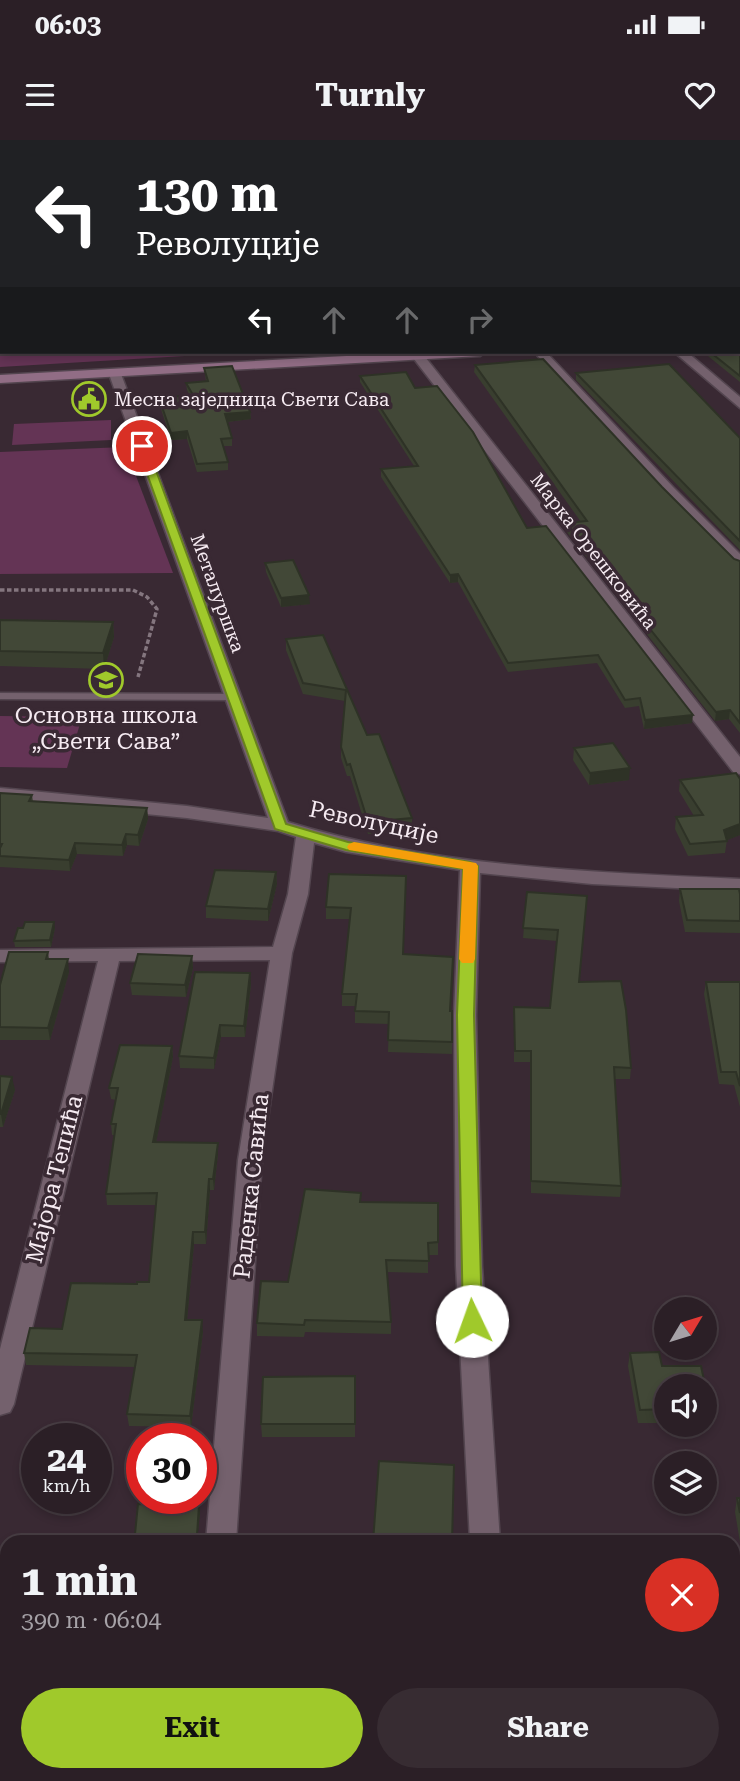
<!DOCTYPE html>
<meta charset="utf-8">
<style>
:root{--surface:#2b1f26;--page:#372c32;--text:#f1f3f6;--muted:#a6a2a7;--line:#473d43;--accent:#a0c92b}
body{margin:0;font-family:"Roboto Serif",serif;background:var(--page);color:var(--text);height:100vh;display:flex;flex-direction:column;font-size:26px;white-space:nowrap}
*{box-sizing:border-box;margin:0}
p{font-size:23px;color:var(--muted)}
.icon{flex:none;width:38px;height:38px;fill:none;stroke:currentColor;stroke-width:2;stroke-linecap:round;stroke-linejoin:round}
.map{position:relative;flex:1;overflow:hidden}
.details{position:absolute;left:0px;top:1395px;width:740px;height:247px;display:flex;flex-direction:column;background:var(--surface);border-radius:21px 21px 0 0;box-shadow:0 4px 10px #0003,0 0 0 2px var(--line)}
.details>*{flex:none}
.banner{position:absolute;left:0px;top:0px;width:740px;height:214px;box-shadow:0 4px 10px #0003,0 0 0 2px var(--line);background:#202124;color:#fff;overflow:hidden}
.needle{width:46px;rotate:52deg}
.controls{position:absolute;left:654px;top:1157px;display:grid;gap:14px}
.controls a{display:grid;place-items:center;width:63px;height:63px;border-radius:50%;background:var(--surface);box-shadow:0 4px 10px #0003,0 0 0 2px var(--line);font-size:35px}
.speed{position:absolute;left:21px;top:1283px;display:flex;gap:14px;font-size:35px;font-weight:700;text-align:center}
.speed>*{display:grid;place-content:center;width:91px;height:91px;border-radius:50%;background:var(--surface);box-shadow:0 4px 10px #0003,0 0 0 2px var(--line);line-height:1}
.speed small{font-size:18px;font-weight:400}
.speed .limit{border:10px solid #d22;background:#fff;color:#111}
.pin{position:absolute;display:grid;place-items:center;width:60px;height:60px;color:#fff;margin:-30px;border:4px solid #fff;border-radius:50%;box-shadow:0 2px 7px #0007}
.me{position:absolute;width:77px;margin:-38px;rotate:357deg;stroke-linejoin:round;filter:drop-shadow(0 0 5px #0008)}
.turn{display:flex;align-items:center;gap:24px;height:147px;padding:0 21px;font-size:32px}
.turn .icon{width:91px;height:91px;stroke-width:2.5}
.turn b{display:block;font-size:49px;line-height:60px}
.lanes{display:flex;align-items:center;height:66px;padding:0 21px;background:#0003;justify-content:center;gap:35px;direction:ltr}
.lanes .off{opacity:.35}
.round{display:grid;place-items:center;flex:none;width:74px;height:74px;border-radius:37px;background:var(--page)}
.headline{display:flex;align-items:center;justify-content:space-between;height:119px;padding:0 21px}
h1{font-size:42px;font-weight:700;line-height:52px}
.cta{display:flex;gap:14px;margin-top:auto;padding:14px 21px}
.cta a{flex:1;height:80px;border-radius:42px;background:var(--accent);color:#111;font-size:28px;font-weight:700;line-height:80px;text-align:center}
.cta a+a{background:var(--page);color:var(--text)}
.status{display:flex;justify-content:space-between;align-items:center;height:49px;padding:0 35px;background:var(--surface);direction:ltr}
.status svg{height:19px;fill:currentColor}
header{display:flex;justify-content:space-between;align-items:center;height:91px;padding:0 21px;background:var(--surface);font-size:32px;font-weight:700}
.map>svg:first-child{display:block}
.green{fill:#643455}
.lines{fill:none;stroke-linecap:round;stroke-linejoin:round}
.lane-casing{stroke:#53454f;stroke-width:3}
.street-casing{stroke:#53454f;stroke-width:3}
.secondary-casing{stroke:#53454f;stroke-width:3}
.path{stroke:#84767f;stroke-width:3.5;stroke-dasharray:4.5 2.5;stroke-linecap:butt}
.lane{fill:#74616d;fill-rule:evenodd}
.street{fill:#74616d;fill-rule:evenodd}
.secondary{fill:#916d85;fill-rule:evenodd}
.wall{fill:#393e2f}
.shaded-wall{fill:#2e3226}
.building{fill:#424837;stroke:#2e3226;stroke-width:2}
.route{fill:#a0c92b;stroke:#68831c;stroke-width:2}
.slow{fill:#f59e0b}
.labels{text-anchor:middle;stroke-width:7;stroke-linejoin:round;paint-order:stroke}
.far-poi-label{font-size:19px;fill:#f6ebf2;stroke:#392933;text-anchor:start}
.far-street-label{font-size:19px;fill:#f6ebf2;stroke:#392933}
.poi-label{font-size:23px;fill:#f6ebf2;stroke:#392933}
.street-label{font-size:23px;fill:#f6ebf2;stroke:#392933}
</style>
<div class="status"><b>06:03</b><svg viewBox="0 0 49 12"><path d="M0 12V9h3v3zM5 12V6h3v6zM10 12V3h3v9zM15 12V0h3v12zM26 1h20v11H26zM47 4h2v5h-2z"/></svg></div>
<header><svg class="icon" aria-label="menu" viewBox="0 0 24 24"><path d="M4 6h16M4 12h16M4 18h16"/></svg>Turnly<svg class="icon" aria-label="heart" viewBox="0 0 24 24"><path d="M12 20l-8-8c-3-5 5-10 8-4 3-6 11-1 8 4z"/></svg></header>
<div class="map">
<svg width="740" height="1641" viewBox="0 0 740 1641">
<rect width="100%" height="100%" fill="#392933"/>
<g class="green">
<polygon points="0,0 740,0 740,19 738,2 2,2 2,212 252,212 0,227"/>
<polygon points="111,280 111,300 12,305 14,284"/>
<polygon points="125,307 173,433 0,434 0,312"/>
<polygon points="0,576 82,577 67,628 0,627"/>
</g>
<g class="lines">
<g class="lane-casing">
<polygon id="lane" points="0,553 234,554 240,557 234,560 0,559"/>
</g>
<g class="street-casing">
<g id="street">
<polygon points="418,212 422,213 740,617 740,634 734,633 414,219 412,216"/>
<polygon points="534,212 546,212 673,347 740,414 740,427 735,425 663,353"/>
<polygon points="674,212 687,212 740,257 740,268"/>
<path d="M115 230 121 234 288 682C434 727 588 732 740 739V751L592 744 480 733 476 875 482 1126 500 1402H470L456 1126 454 875 460 730 346 712 314 703 308 754 292 813 262 1020 236 1402H206L238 1020 270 820 119 821 14 1264 10 1272 0 1275V1209L98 821 0 822V810L273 807 288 754 296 697 278 691 187 678 0 660V648L187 666 268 678 109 234Z"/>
<rect x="188" y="1634" width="34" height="7"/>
<rect x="477" y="1634" width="34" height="7"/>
</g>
</g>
<g class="secondary-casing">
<polygon id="secondary" points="420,212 486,212 480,216 0,243 0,235"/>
</g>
<polyline class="path" points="0,450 133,450 147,457 157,469 138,537"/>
<use href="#lane" class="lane"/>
<use href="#street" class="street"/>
<use href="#secondary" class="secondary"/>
</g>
<g class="wall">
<polygon points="740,195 740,242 703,212 738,212"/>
<polygon points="475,225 662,347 734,419 740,421 740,593 729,579 715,581 566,391 566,383 581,382 474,232"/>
<polygon points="204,228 250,272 251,279 227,282 232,298 232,306 223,306 228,322 228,330 197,332 187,299 171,300 160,266 159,258 189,255 187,250 186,243 206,241"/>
<polygon points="576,233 740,298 740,410 576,240"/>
<polygon points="360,236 415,248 527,388 692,583 644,589 639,566 625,568 597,523 508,532 458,442 450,443 381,337 381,329 414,326 360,242"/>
<polygon points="265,423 310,464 281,467 266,432"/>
<polygon points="0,480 113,482 114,497 104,529 0,526"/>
<polygon points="323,495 367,595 412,678 412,690 368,694 350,636 347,636 341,618 341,607 345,561 303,554 286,510 286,499"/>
<polygon points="574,608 629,640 589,645 573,620"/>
<polygon points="740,639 740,695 727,700 725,713 688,716 675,689 676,677 694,676 679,651 680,640"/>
<polygon points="0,653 32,655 33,662 147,668 148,679 139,706 127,705 123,716 77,714 70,731 0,727"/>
<polygon points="276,732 277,744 268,781 206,778 206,766"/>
<polygon points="329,734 403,814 450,871 452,902 452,914 388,912 389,884 355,883 355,866 342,866 342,854 350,779 326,779 326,767"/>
<polygon points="680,749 740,754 740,793 685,792 679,761"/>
<polygon points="527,752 587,756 579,842 631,928 630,939 615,939 621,1046 620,1057 531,1053 530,922 514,922 514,867 550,868 557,801 523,798"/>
<polygon points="55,788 51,807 15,807 14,801"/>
<polygon points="48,812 49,819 69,832 50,900 0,900 0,845"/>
<polygon points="192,816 193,828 186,857 132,855 130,843"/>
<polygon points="706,842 740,842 740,967 734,945 719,944 704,854"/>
<polygon points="251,844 245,897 221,897 214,929 180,928 179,916"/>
<polygon points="172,906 173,917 156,1002 218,1014 214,1050 210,1050 206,1104 194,1104 187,1180 203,1192 191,1287 129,1286 127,1274 135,1227 26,1225 24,1213 62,1189 137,1144 149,1142 156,1065 107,1065 106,1054 114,995 112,995 111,984 116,960 111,959 109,948"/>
<polygon points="0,936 15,950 3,987 0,987"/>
<polygon points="361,1062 438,1102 438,1115 428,1115 428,1133 387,1132 391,1182 391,1194 305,1192 304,1197 257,1196 257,1183 288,1142"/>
<polygon points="659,1212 662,1226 701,1226 710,1269 708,1282 705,1282 705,1246 667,1246 667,1283 638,1283 628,1226 630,1213"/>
<polygon points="355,1236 355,1297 262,1297 261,1284"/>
<polygon points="737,1358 740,1358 740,1402 735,1372"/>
<polygon points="200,1372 197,1401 135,1401 135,1394"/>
</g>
<g class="shaded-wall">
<polygon points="250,272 251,279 226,282 225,274"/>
<polygon points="187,291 187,299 171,300 171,293"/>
<polygon points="458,434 458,442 450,443 450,435"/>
<polygon points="309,455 310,464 281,467 281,458"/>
<polygon points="113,482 114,497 104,529 103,513"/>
<polygon points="730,570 729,579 715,581 716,572"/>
<polygon points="693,575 692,583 644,589 645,580"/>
<polygon points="630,628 629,640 589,645 590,633"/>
<polygon points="147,668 148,679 139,706 138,695"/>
<polygon points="740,684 740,695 725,701 724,690"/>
<polygon points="126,694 127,705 123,716 122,705"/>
<polygon points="75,703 77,714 70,731 69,720"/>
<polygon points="276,732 277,744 268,781 268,769"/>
<polygon points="54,782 55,788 51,807 50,800"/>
<polygon points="192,816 193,828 186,857 185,845"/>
<polygon points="68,819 69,832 50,900 48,888"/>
<polygon points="250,833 251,844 245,897 244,886"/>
<polygon points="220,885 221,897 214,929 214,918"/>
<polygon points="172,906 173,917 154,1013 153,1002"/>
<polygon points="12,937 15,950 3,987 1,974"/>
<polygon points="218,1003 218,1014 214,1050 213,1039"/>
<polygon points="209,1039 210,1050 206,1104 205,1092"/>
<polygon points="193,1092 194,1104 186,1192 185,1180"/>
<polygon points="202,1180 203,1192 191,1287 190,1276"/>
<polygon points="199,1365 200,1372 197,1401 197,1395"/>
<polygon points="47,1634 52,1634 51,1641 46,1641"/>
</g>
<g class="building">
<polygon points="738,52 740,52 740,68 738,67"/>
<polygon points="738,168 740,168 740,184 738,185"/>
<polygon points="740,195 740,236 710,212 738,212 738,196"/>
<polygon points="543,219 662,347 734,419 740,421 740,583 730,570 716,572 566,383 587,381 475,225"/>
<polygon points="669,224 740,298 740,401 576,233"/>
<polygon points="232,226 250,272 225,274 232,298 221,299 228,322 197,324 187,291 171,293 159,258 193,255 186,243 208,241 204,228"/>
<polygon points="406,232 415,248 437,246 473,292 527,388 546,386 693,575 645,580 640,558 625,560 598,515 508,523 458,434 450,435 381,329 418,326 360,236"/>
<polygon points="293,420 309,455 281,458 265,423"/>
<polygon points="0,480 113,482 103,513 0,511"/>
<polygon points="323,495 367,595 379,594 412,678 368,682 350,624 347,625 341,607 346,550 303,543 286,499"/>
<polygon points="613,603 630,628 590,633 574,608"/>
<polygon points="736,633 740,639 740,684 724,690 727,701 690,704 676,677 703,675 680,640"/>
<polygon points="0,653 32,655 29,661 147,668 138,695 126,694 122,705 75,703 69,720 0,716 0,708 2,704 0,704"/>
<polygon points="215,730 276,732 268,769 206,766"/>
<polygon points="329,734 406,736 403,814 453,817 450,871 452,871 452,902 388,900 389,872 355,871 357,854 342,854 351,768 326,767"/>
<polygon points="680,749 739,749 740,754 740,781 687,780"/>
<polygon points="527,752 587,756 579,842 621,841 626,870 631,928 614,927 621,1046 531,1041 531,911 515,911 514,867 550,868 558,790 523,788"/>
<polygon points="25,782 54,782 50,800 14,801 18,788 23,788"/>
<polygon points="9,812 48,812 46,819 68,819 48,888 0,887 0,845"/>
<polygon points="138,814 192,816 185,845 130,843"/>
<polygon points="195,832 250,833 244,886 220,885 214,918 179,916"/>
<polygon points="706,842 740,842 740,946 736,932 721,932"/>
<polygon points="120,905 172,906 153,1002 218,1003 213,1039 209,1039 205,1092 193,1092 185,1180 202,1180 190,1276 127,1274 137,1215 24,1213 30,1188 62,1189 71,1143 137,1144 137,1142 149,1142 157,1053 106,1054 116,984 111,984 118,948 109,948"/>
<polygon points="0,936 12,937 1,974 0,974"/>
<polygon points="305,1049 361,1053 360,1062 438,1063 438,1102 428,1103 429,1121 386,1120 391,1182 305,1180 304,1185 257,1183 261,1141 288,1142"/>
<polygon points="659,1212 662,1226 701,1226 710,1269 705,1269 705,1246 667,1246 667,1269 640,1270 630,1213"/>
<polygon points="355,1236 355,1284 261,1284 263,1237"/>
<polygon points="379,1321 454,1325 452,1402 373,1402"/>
<polygon points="737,1358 740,1358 740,1373"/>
<polygon points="138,1364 199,1365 197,1395 135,1394"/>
<polygon points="0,1621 7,1621 7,1634 47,1634 46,1641 0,1641"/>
<polygon points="304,1634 456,1634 457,1641 304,1641"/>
<polygon points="681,1634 720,1634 721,1641 682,1641"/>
</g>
<polygon class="route" points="142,303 147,306 286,684 348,702 470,722 478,726 474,875 482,1181 480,1187 472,1189 465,1187 463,1181 457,875 463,729 346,710 275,689 137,306"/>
<polygon class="slow" points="354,702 476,723 478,726 475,819 473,823 462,823 459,819 463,729 349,710 347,707 349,704"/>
<defs>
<g id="civic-ring" transform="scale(1.75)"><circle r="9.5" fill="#392933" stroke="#a0c92b" stroke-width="1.5"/><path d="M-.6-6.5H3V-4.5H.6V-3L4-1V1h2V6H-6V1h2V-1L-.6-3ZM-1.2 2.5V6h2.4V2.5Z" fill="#a0c92b"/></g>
<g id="school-ring" transform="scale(1.75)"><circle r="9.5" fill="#392933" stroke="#a0c92b" stroke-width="1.5"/><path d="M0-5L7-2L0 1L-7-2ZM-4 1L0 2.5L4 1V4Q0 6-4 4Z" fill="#a0c92b"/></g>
</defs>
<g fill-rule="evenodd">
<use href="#civic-ring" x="89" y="259"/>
<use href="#school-ring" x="106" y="540"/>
</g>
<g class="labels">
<g class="far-poi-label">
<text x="114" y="266">Месна заједница Свети Сава</text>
</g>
<g class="far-street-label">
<text transform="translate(594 411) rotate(52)" y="7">Марка Орешковића</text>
<text transform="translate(218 453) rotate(70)" y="7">Металуршка</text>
</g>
<g class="poi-label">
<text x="106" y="583">Основна школа<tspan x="106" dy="26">„Свети Сава”</tspan></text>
</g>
<g class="street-label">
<text transform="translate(374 682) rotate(12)" y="8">Револуције</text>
<text transform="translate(54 1039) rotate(-76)" y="8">Мајора Тепића</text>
<text transform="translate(251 1046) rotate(-84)" y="8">Раденка Савића</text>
</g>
</g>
</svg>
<div class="controls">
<a><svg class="needle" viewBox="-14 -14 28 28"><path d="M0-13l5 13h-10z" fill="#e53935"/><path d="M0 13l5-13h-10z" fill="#a6a2a7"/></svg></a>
<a><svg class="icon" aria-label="sound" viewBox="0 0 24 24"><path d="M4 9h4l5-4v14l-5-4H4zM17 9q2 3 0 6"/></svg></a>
<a><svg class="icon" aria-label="layers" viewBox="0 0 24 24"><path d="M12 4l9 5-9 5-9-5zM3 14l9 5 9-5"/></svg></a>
</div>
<div class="speed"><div>24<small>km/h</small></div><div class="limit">30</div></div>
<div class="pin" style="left:142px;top:306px;background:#d93025"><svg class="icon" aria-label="arrive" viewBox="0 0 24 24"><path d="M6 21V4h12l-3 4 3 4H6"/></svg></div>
<svg class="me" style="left:472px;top:1181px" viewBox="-20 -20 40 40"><circle r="19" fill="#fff"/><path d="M0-13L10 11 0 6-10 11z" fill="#a0c92b"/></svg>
<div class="banner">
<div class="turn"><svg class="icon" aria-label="left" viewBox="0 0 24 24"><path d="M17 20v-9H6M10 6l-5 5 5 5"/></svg><div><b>130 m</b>Револуције</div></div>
<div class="lanes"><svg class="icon" aria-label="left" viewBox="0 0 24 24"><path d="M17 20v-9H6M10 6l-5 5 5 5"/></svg><svg class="icon off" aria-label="ahead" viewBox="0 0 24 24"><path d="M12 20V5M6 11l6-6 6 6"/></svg><svg class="icon off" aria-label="ahead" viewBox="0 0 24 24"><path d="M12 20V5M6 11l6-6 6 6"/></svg><svg class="icon off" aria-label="right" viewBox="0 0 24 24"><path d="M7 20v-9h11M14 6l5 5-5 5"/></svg></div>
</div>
<section class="details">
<div class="headline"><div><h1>1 min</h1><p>390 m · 06:04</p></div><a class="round" style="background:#d93025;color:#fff"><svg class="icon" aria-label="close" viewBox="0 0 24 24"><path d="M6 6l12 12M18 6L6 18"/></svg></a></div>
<div class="cta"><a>Exit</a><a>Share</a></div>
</section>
</div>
